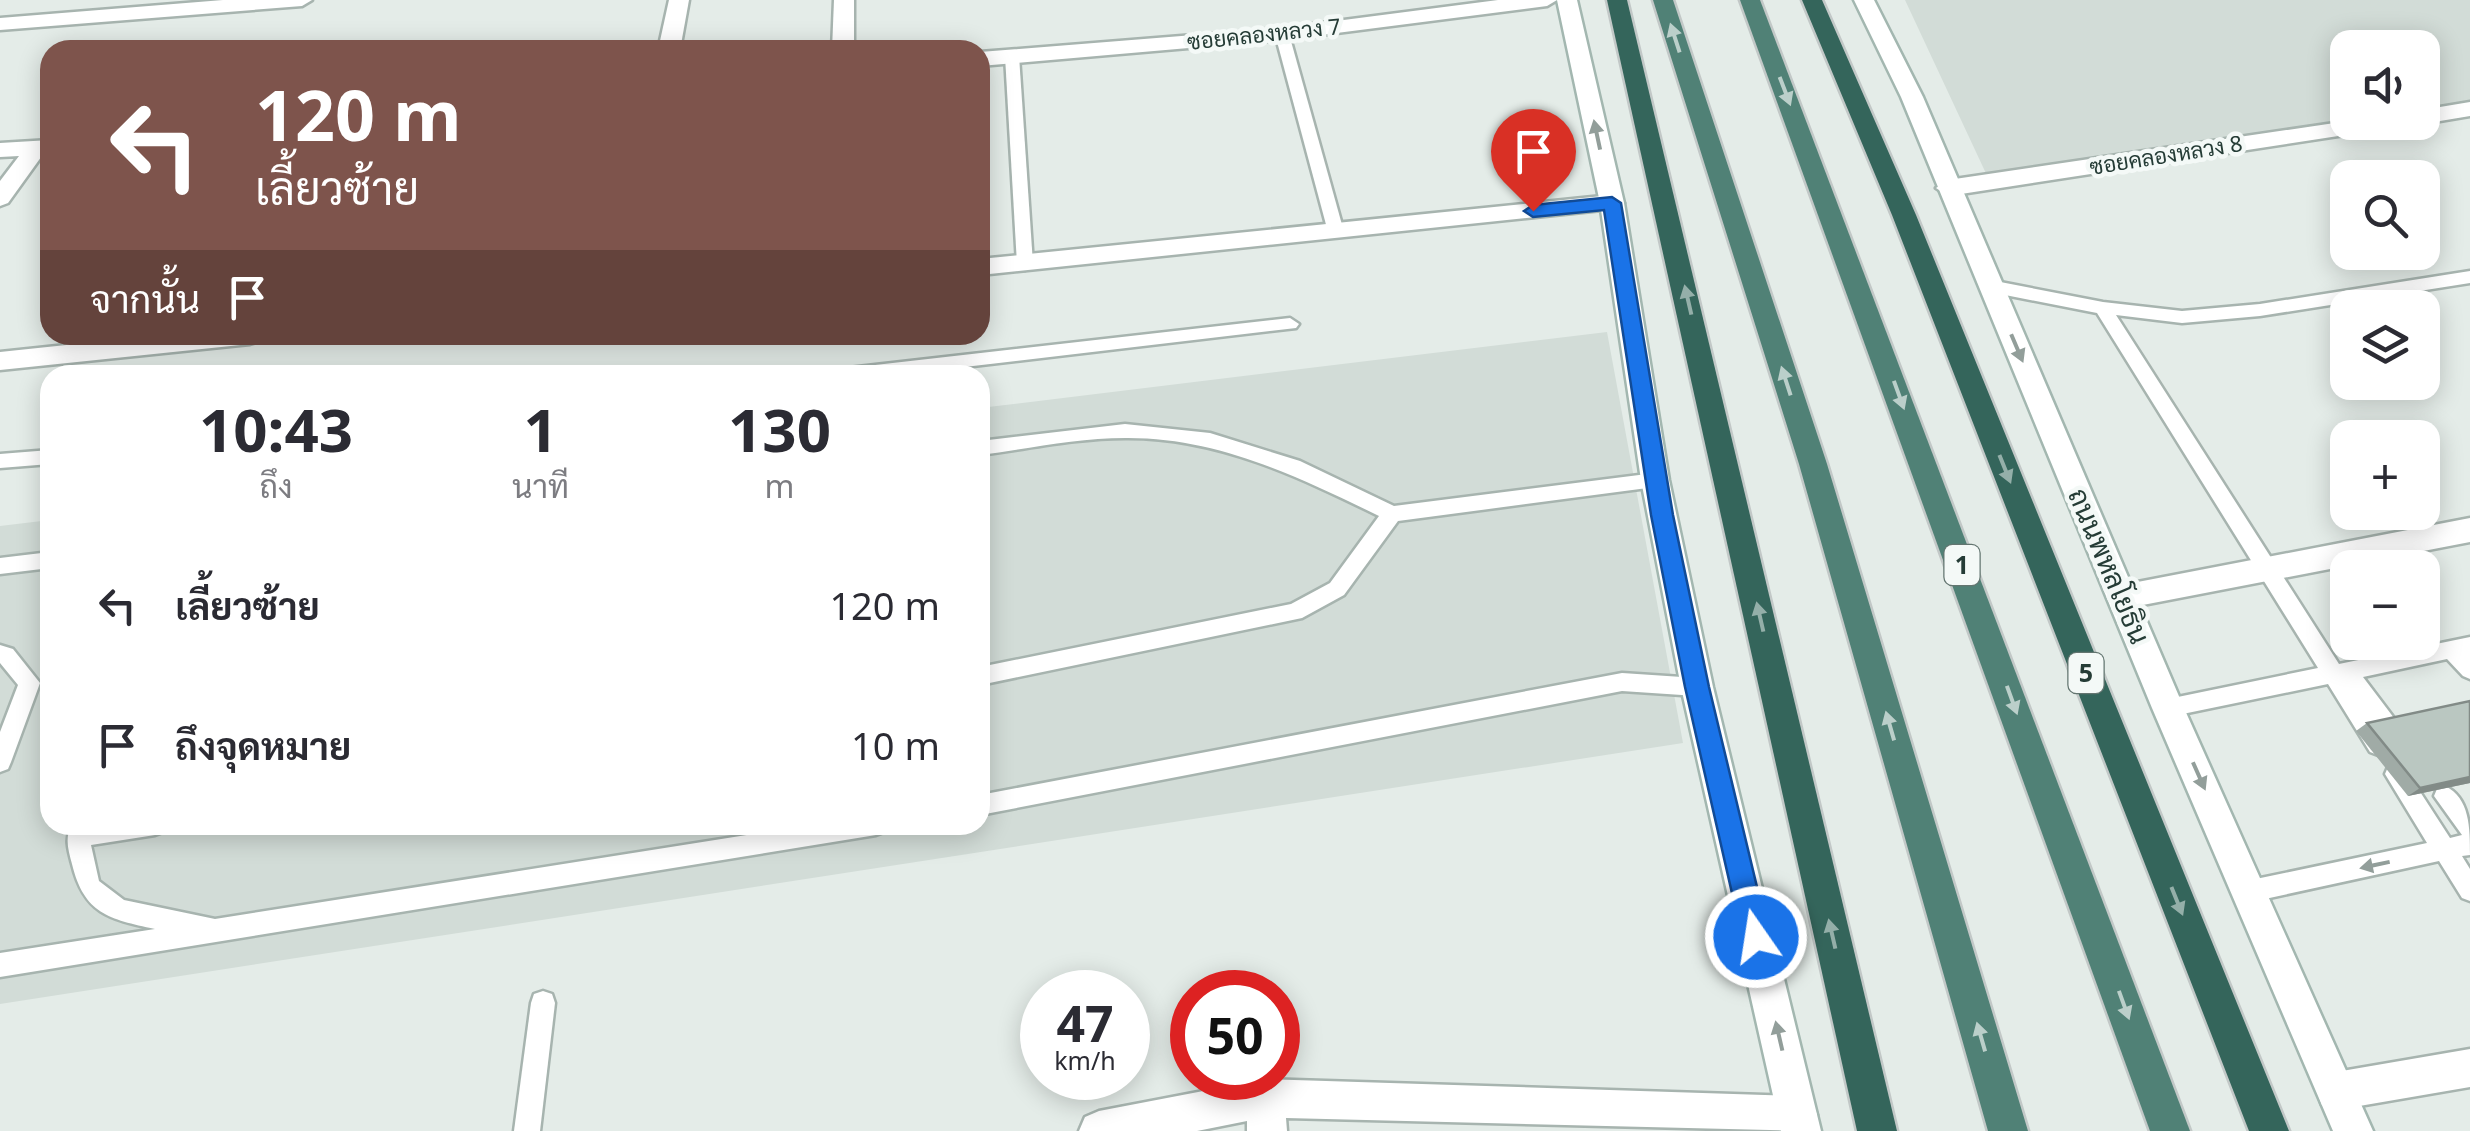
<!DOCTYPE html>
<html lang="th">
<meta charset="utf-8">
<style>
:root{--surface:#fff;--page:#f7f7f7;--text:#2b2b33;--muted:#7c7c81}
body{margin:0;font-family:"Noto Sans",Sarabun,sans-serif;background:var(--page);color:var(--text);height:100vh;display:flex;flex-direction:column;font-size:38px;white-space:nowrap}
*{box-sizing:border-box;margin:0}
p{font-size:32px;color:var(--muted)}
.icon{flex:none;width:55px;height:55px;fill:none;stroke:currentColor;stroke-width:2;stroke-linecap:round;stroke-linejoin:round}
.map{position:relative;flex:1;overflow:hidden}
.drawer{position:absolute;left:40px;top:365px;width:950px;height:470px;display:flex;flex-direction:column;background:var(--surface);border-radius:30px;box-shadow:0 5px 25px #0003}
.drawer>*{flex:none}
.banner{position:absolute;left:40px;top:40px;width:950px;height:305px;border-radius:30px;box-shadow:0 5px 25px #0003;background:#7e544c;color:#fff;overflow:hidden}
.buttons{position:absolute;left:2330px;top:30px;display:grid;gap:20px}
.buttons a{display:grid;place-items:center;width:110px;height:110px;border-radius:20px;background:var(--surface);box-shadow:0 5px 25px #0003;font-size:50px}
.speed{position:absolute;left:1020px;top:970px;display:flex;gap:20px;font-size:50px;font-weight:700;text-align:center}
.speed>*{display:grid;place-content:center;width:130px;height:130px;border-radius:50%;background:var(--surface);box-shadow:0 5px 25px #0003;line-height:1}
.speed small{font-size:25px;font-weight:400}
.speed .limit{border:15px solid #d22;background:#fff;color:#111}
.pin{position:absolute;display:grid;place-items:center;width:85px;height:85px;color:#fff;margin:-102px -42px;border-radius:50% 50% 50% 0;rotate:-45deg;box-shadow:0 0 10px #0007}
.pin .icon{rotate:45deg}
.me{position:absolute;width:110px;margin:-55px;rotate:347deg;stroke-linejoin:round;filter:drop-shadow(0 0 8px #0008)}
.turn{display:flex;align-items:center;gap:35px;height:210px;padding:0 50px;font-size:45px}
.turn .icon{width:130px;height:130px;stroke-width:2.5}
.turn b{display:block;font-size:70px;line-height:85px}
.then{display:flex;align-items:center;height:95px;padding:0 50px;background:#0003;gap:20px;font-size:38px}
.eta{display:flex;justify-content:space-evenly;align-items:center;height:170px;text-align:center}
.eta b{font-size:60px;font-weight:700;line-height:70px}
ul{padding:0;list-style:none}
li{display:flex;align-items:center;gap:30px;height:140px;padding:0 50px}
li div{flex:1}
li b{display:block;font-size:38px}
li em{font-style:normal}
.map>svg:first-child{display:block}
.built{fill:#d2dcd7}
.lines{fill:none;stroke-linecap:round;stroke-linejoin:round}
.service-casing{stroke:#a7b4af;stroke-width:5}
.minor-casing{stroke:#a7b4af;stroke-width:5}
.secondary-casing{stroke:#a3b7b0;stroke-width:5}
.trunk-casing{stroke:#c2c8c7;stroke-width:5}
.motorway-casing{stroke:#c2c8c7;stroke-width:5}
.service{fill:#fff;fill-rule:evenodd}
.minor{fill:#fff;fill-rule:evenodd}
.secondary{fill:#fff;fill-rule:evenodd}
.trunk{fill:#508176;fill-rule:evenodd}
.motorway{fill:#34655b;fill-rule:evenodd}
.wall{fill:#a0aba6}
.shaded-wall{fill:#828b87}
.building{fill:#bac7c1;stroke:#828b87;stroke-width:2.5}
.oneway{fill:#bbcfca}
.oneway2{fill:#929e9a}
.oneway3{fill:#94afa9}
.route{fill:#1a73e8;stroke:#114b97;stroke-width:2.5}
.labels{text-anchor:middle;stroke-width:9;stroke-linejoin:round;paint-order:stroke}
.far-street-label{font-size:22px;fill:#253c36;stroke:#f4f9f7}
.shield{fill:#f4f9f7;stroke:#637570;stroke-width:2.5}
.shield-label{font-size:25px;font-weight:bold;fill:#253c36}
.street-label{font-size:28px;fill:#253c36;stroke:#f4f9f7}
</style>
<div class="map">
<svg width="2470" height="1131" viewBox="0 0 2470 1131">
<rect width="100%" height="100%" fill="#e4ece8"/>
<g class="built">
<polygon points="1905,0 2470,0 2470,106 2423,114 2422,48 2348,48 2348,122 1990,182"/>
<polygon points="1607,332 1683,743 0,1004 0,526 50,520 50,825 980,825 980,408"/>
</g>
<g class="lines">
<g class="service-casing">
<g id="service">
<polygon points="1277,31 1289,34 1344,232 1342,236 1336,237 1328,232 1275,34"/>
<polygon points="1012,52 1019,56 1033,264 1025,270 1017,264 1005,56"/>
<polygon points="2470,271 2470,283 2260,316 2182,323 2116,315 2339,664 2470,637 2470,679 2463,676 2447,659 2363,677 2394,718 2391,725 2378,725 2389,745 2386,752 2378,755 2370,752 2328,684 2168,717 2160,715 2157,708 2160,701 2168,699 2318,668 2097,313 1990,292 1982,286 1984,282 1990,280 2103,302 2182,311 2260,304"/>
<polygon points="1290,318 1299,324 1296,328 896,375 831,375 840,369"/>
<path d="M1125 424 1210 433 1300 461 1394 506 1655 473 1665 480 1655 487 1398 521 1344 595 1302 618 980 685V667L1291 604 1330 583 1379 516C1299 477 1217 437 1125 438 1077 438 1027 449 980 455V441Z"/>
<polygon points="50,450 50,464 0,468 0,454"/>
<polygon points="50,552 50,568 0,574 0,558"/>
<polygon points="0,645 13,649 40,683 11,762 8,769 0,772 0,732 18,685 0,663"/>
<polygon points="1622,673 1697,678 1705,681 1708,687 1705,693 1697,696 1622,691 980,815 980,795"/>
<path d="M2396 764 2404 767 2450 838 2462 835 2434 796 2437 789 2445 786C2470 798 2470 828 2470 855L2462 856 2470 869V901L2462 898 2439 861 2251 902 2243 899 2239 891 2243 883 2251 880 2427 843 2385 774 2388 767Z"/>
<path d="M71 825H166L163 832 155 835 91 845 99 881 124 900 215 919 810 825H887L884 832 876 835 0 977V953L155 929C109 919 84 914 72 864 68 849 65 839 71 825Z"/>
<polygon points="543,991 552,994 555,1003 540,1131 514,1131 531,1003 534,994"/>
</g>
</g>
<g class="minor-casing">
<g id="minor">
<polygon points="223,0 312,0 302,6 0,30 0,18"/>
<polygon points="669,0 689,0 680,50 658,50"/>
<polygon points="834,0 854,0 854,50 832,50"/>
<polygon points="1498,0 1557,0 1547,6 1282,40 980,66 980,52 1282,28"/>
<polygon points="2470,102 2470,116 2422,124 2417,122 2422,122 2422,110"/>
<polygon points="2348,121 2395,122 2384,129 1948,196 1936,188 1948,180"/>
<polygon points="50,140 50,152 44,153 8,203 0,206 0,181 19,156 0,157 0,143"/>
<polygon points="1612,195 1621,198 1624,203 1621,208 980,275 980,259"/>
<polygon points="161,335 263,335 259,341 250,344 0,370 0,352"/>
<polygon points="2470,518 2470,542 2122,609 2111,606 2107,597 2111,588 2122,585"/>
<polygon points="2470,1049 2470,1087 2336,1110 2322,1105 2317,1091 2322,1077 2336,1072"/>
<polygon points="1266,1079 1798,1096 1812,1101 1817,1115 1812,1129 1806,1131 1286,1118 1287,1131 1247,1131 1247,1121 1197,1131 1079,1131 1085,1117 1099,1111"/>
</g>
</g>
<g class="secondary-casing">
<g id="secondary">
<polygon points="1557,0 1577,0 1624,203 1669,480 1713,687 1821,1131 1781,1131 1681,687 1641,480 1600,203"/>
<polygon points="1854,0 1874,0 1923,97 2184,708 2373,1131 2333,1131 2152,708 1901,97"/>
</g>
</g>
<g class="trunk-casing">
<g id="trunk">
<polygon points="1653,0 1673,0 1827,464 2028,1131 1988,1131 1799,464"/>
<polygon points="1740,0 1760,0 2190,1131 2150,1131"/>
</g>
</g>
<g class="motorway-casing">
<g id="motorway">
<polygon points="1607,0 1627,0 1897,1131 1857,1131"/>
<polygon points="1802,0 1822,0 1916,215 2289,1131 2249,1131 1892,215"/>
</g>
</g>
<use href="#service" class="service"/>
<use href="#minor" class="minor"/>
<use href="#secondary" class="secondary"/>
<use href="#trunk" class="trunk"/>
<use href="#motorway" class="motorway"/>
</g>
<polygon class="wall" points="2367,723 2470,783 2408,796 2356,731"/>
<polygon class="shaded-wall" points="2470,777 2470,783 2408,796 2420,788"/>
<polygon class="building" points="2470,701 2470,777 2420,788 2367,723"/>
<defs><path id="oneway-solid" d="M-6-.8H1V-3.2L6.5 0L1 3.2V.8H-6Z" transform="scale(2.5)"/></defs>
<g class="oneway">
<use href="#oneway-solid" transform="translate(1675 38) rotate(-108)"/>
<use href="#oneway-solid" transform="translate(1785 91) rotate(69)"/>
<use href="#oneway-solid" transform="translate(1786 381) rotate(-108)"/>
<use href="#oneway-solid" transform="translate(1899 395) rotate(70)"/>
<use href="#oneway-solid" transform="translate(2012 700) rotate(70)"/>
<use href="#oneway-solid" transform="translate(1890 726) rotate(-106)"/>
<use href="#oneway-solid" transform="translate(2124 1005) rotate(70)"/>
<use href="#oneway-solid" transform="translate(1981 1037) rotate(-106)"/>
</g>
<g class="oneway2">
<use href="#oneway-solid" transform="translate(1597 135) rotate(-102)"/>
<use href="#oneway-solid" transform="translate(2017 348) rotate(67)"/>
<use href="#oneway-solid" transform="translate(2199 776) rotate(66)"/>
<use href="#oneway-solid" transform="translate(2375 865) rotate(168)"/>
<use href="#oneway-solid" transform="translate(1779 1036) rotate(-103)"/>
</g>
<g class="oneway3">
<use href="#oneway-solid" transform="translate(1688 300) rotate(-103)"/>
<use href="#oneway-solid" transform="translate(2005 469) rotate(68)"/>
<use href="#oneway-solid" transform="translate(1760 617) rotate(-103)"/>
<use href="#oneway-solid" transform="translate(2177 901) rotate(68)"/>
<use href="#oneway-solid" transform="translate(1832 934) rotate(-103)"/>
</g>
<polygon class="route" points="1612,197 1621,203 1673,515 1709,687 1769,937 1765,946 1756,950 1746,946 1742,937 1685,687 1651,515 1604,210 1533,217 1524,211 1533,205"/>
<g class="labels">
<g class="far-street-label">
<text transform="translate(1264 34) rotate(-6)" y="8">ซอยคลองหลวง 7</text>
<text transform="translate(2166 155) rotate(-9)" y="8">ซอยคลองหลวง 8</text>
</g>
<g class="shield">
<rect x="1944.5" y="545" width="35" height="40" rx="8"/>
<rect x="2068.5" y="653" width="35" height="40" rx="8"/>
</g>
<g class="shield-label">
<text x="1962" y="574">1</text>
<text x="2086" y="682">5</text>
</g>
<g class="street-label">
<text transform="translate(2109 566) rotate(67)" y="10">ถนนพหลโยธิน</text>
</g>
</g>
</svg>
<div class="buttons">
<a><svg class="icon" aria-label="sound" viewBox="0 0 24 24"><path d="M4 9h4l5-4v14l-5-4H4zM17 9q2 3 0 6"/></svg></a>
<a><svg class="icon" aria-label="search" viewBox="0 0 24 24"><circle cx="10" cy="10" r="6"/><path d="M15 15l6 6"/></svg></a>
<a><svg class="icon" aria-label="layers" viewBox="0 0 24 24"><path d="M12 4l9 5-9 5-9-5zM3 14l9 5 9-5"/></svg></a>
<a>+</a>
<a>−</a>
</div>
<div class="speed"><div>47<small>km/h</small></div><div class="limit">50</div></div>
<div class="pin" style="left:1533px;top:211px;background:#d93025"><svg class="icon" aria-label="arrive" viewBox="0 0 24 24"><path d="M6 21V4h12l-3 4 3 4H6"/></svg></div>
<svg class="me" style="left:1756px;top:937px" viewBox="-20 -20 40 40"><circle r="17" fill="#1a73e8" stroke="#fff" stroke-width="3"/><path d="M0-11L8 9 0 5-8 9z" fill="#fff"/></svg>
<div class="banner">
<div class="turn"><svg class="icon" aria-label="left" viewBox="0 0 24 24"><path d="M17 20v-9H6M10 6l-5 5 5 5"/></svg><div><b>120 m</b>เลี้ยวซ้าย</div></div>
<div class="then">จากนั้น<svg class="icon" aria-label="arrive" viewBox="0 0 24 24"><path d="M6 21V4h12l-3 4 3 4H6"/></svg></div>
</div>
<section class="drawer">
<div class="eta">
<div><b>10:43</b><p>ถึง</p></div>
<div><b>1</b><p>นาที</p></div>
<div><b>130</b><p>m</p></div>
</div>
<ul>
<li><svg class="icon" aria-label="left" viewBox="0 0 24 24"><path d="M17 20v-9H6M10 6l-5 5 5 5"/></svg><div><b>เลี้ยวซ้าย</b></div><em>120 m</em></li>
<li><svg class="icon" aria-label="arrive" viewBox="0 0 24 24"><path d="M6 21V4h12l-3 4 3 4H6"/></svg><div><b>ถึงจุดหมาย</b></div><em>10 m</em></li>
</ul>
</section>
</div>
